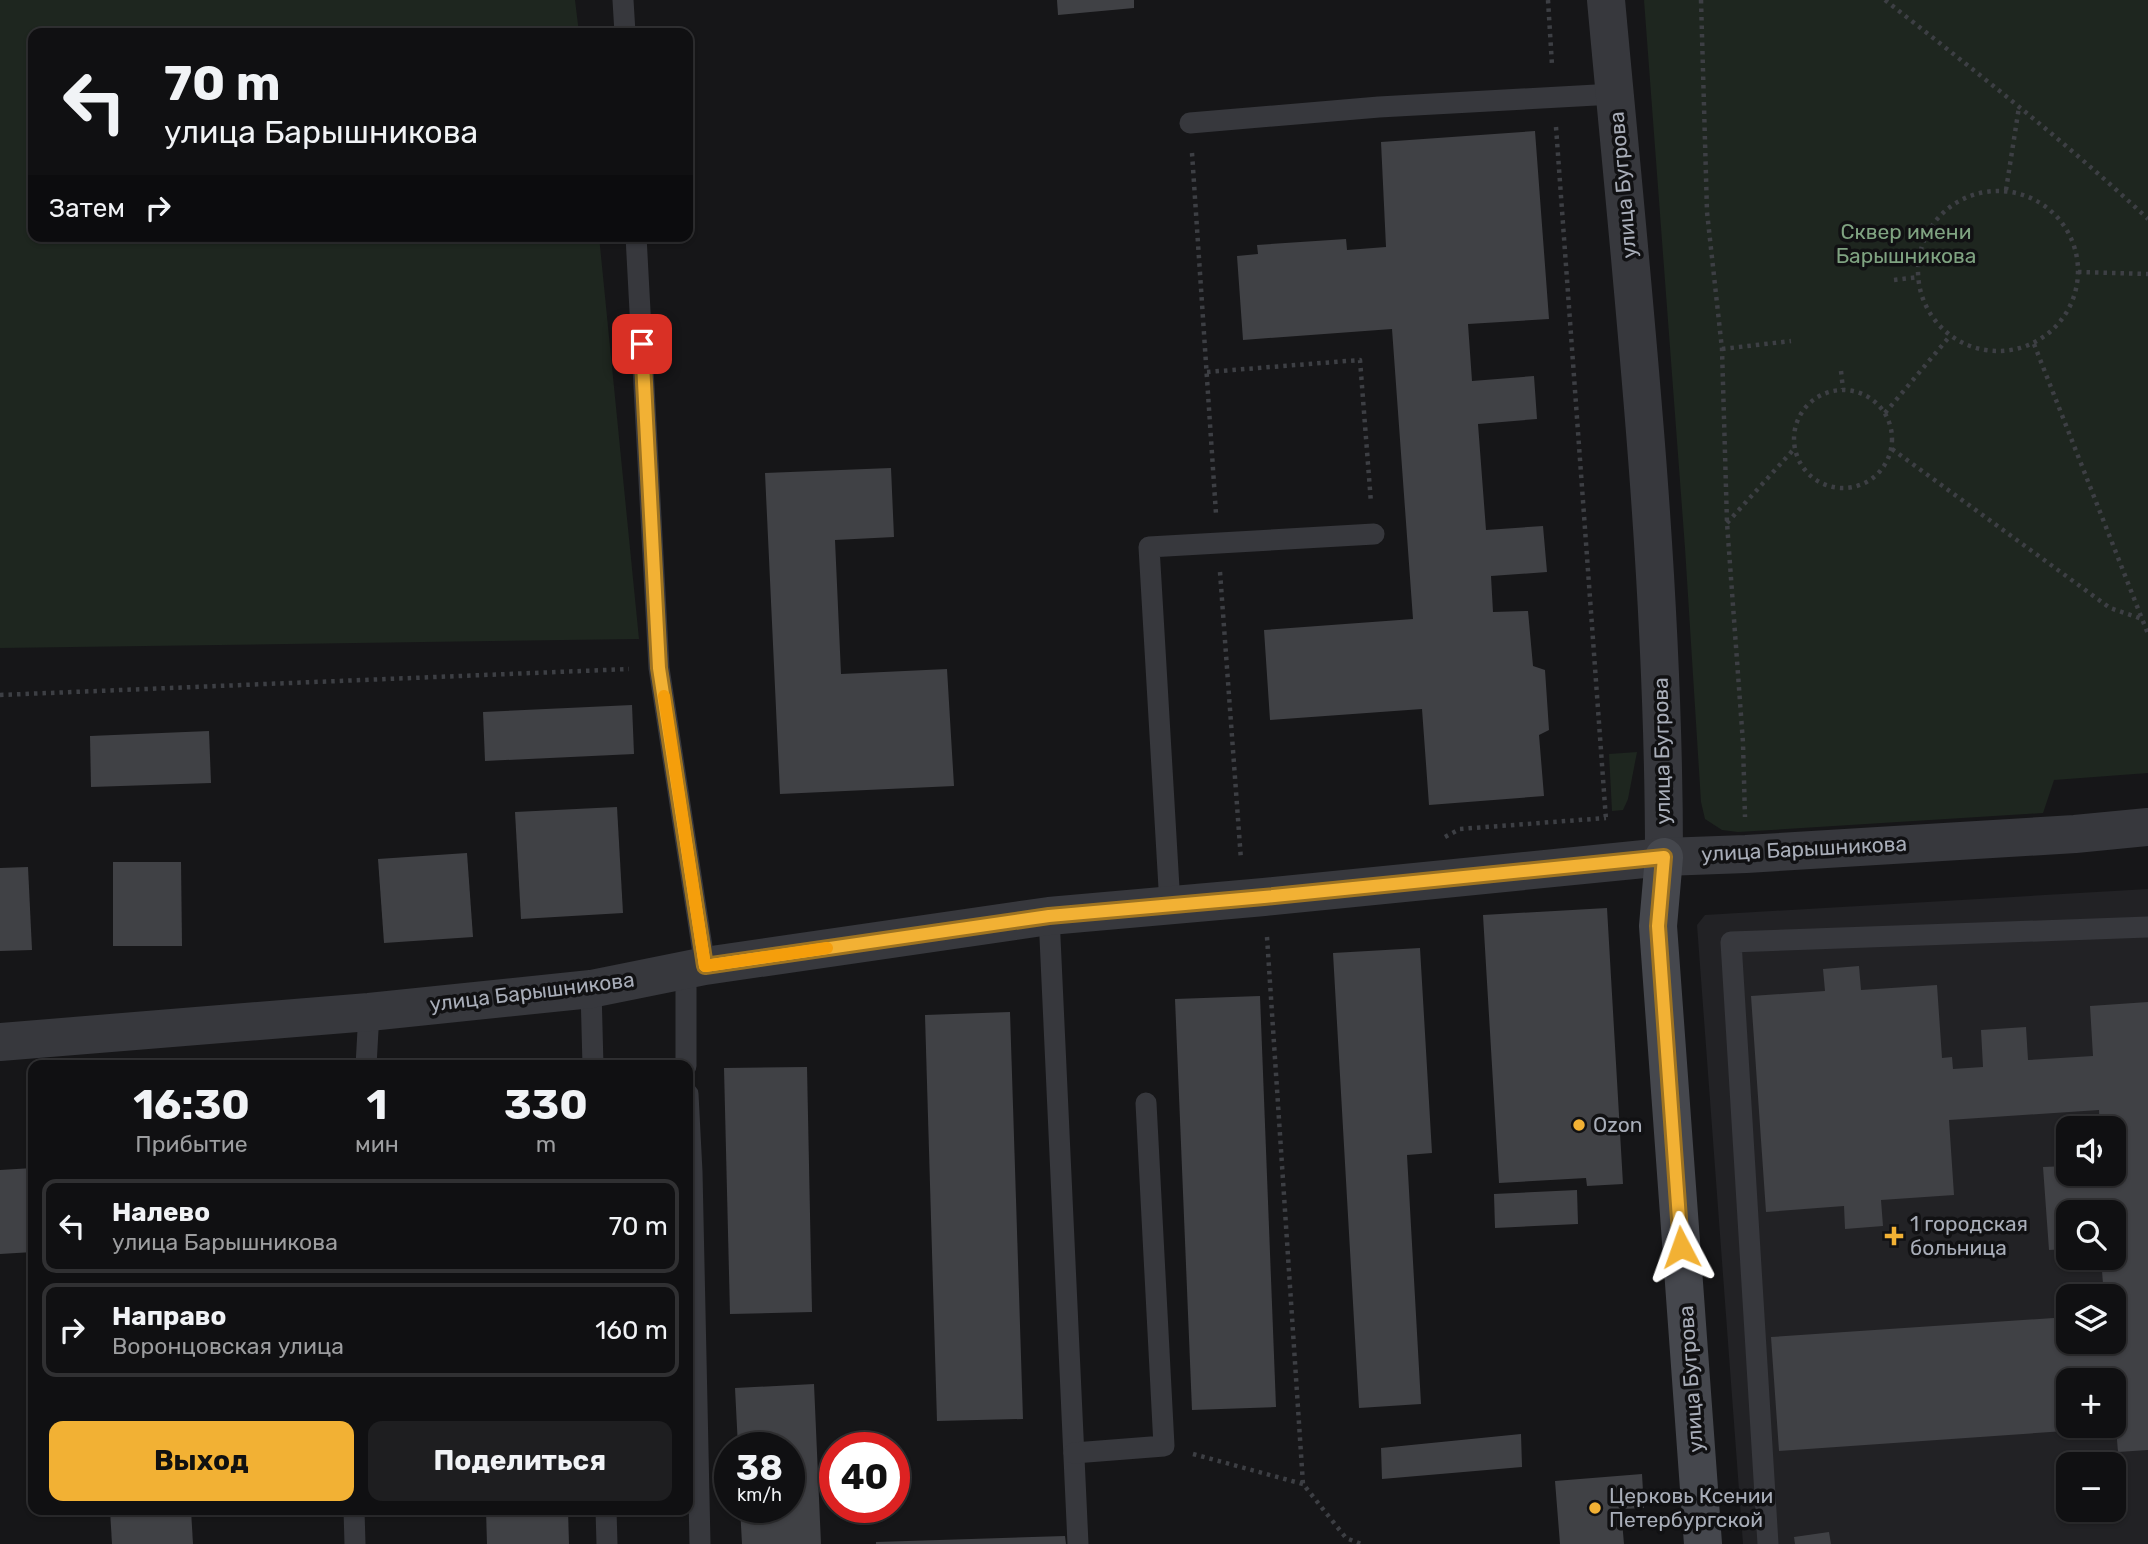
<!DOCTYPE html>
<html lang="ru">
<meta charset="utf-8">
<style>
:root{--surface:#101012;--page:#1e1e20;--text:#f1f3f6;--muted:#9c9d9f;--line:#303032;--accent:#f2b134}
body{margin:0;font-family:Rubik,sans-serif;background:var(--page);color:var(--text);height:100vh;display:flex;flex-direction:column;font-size:26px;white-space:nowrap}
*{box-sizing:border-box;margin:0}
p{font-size:23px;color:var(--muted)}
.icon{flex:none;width:38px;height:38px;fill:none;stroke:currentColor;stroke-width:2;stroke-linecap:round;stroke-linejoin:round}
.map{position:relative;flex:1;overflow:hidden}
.details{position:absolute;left:28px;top:1060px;width:665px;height:455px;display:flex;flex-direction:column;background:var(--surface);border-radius:14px;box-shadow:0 2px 5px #0004,0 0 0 2px var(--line)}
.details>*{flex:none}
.guide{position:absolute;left:28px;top:28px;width:665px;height:214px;border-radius:14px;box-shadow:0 2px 5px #0004,0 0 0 2px var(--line);background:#101012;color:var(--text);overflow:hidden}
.tools{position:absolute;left:2056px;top:1116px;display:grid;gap:14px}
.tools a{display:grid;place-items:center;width:70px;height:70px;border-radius:14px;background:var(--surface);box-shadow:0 2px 5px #0004,0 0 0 2px var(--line);font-size:35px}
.speed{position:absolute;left:714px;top:1432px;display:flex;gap:14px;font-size:35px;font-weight:700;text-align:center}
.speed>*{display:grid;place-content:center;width:91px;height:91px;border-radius:50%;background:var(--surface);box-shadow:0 2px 5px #0004,0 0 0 2px var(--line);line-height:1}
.speed small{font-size:18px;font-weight:400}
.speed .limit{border:10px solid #d22;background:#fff;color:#111}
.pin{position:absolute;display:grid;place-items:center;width:60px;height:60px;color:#fff;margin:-30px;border-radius:14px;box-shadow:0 4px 10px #0006}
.me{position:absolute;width:77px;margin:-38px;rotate:356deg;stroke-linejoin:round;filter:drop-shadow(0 0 5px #0008)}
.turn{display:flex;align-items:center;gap:24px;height:147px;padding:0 21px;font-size:32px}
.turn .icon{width:91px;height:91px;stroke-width:2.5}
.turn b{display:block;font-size:49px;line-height:60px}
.then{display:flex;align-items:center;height:66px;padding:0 21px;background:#0003;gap:14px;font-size:26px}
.eta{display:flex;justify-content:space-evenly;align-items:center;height:119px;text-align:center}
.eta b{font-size:42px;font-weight:700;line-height:49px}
.action{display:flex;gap:14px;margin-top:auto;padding:14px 21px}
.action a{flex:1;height:80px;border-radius:14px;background:var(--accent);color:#111;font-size:28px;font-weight:700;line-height:80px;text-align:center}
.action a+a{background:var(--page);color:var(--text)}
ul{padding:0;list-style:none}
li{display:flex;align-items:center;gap:21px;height:94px;margin:0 14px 10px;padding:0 7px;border:4px solid var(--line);border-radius:14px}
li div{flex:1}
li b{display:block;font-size:26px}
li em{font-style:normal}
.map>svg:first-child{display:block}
.built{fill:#222225;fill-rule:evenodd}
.green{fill:#1e261f}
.building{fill:#404145}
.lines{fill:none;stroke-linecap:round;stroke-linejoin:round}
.path{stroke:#3d3f44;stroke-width:4.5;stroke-dasharray:3.5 5;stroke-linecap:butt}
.lane{stroke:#37383d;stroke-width:21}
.street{stroke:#37383d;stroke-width:38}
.secondary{stroke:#45474d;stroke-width:38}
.route-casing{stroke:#9d7322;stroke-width:18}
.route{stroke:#f2b134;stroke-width:12}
.slow{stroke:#f59e0b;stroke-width:12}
.poi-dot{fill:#f2b134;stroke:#111113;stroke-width:2.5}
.labels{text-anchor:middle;stroke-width:7;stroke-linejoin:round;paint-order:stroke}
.street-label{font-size:21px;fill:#a8adb8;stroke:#111113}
.park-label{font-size:21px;fill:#7fa381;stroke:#111113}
.poi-label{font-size:21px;fill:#a8adb8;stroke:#111113;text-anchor:start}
</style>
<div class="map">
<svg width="2148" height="1544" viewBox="0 0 2148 1544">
<rect width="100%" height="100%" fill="#161618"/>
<path class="built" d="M2148 889V1544H1743L1697 925 1705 915ZM2068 1129H2114V1174H2068ZM2068 1213H2114V1258H2068ZM2068 1297H2114V1342H2068ZM2068 1381H2114V1426H2068ZM2068 1465H2114V1510H2068Z"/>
<g class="green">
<polygon points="0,0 575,0 579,33 33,33 33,236 599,236 639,639 0,648"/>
<polygon points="1644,0 2148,0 2148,773 2054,780 2043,813 1738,832 1722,830 1705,819 1701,802 1685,548"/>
<polygon points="1637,752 1628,799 1623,810 1612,811 1609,754"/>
</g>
<g class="building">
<polygon points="1057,0 1134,0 1134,8 1058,15"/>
<polygon points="1535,131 1549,319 1468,324 1472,381 1534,376 1537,419 1478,424 1486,530 1543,526 1547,572 1491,576 1493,612 1528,611 1533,666 1545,670 1549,730 1539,735 1544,796 1429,805 1422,709 1270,720 1264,630 1413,619 1392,329 1243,340 1237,256 1258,254 1257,245 1346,239 1347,250 1386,247 1381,142"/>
<polygon points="891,468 894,537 835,540 841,674 947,669 954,786 780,794 765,473"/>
<polygon points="632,705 634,754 485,761 483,712"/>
<polygon points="209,731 211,783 91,787 90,736"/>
<polygon points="617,807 623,913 521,919 515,812"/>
<polygon points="467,853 473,937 384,943 378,859"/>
<polygon points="113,862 181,862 182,946 113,946"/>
<polygon points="28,867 32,950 0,951 0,868"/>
<polygon points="1607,908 1623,1184 1587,1186 1586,1178 1499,1183 1483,915"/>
<polygon points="1420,948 1432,1153 1407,1155 1421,1404 1359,1408 1333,953"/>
<polygon points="1859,966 1861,990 1937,985 1942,1058 1952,1057 1953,1069 1983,1067 1981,1030 2026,1027 2028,1060 2093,1056 2090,1006 2148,1002 2148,1450 2118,1452 2116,1428 2114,1428 2114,1381 2068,1381 2068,1426 2109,1426 2109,1428 1779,1451 1771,1337 2068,1317 2068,1342 2114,1342 2114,1297 2104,1297 2101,1258 2114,1258 2114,1213 2068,1213 2068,1249 2049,1250 2043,1167 2068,1166 2068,1174 2114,1174 2114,1129 2100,1129 2099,1110 1949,1120 1954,1195 1881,1200 1883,1226 1845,1229 1844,1206 1766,1212 1751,996 1825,991 1823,969"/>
<polygon points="1260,996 1276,1407 1192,1410 1175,999"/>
<polygon points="1010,1012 1023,1419 937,1421 925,1015"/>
<polygon points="807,1067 812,1312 730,1314 724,1068"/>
<polygon points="33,1168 33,1252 0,1254 0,1170"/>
<polygon points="1577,1190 1578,1224 1495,1228 1494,1194"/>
<polygon points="814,1384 821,1544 742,1544 740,1507 789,1507 789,1447 738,1447 735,1388"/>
<polygon points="1521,1434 1522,1467 1382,1479 1381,1448"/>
<polygon points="1642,1474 1644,1508 1621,1509 1624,1544 1560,1544 1555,1481"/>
<polygon points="110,1510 191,1510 193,1544 112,1544"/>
<polygon points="486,1510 568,1510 569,1544 487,1544"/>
<polygon points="1829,1532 1831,1544 1795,1544 1794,1537"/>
<polygon points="1065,1536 1066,1544 876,1544 876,1542"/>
</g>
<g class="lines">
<g class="path">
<polyline points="1548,0 1552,65"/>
<polyline points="1701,0 1707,212 1722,349 1727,523 1743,743 1745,817"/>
<path d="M1885 0C1975 71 2065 141 2148 219"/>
<polyline points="1556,127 1606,820"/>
<polyline points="1192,153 1216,514"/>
<polyline points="2006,190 2019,107"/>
<circle cx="1998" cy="271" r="80"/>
<polyline points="2078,272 2148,274"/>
<polyline points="1894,280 1919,277"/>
<polyline points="2034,344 2148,634"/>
<polyline points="1722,349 1791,341"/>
<polyline points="1841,371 1843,389"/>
<polyline points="1207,372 1360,360 1371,503"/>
<circle cx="1843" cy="439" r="49"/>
<polyline points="1885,413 1950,336"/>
<polyline points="1892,449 2110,608 2142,619"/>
<polyline points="1727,523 1794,449"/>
<polyline points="1220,572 1241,860"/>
<polyline points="0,695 629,669"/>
<polyline points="1445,837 1460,829 1606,818"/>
<polyline points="1267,937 1303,1484 1346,1538 1361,1544"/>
<polyline points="1193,1454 1303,1484"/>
</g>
<g class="lane">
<polyline points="623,0 625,33"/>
<polyline points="1190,123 1379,107 1614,94"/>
<polyline points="636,236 659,668 705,966"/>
<polyline points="1170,905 1149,547 1374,534"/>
<polyline points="1049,916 1078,1544"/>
<polyline points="686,969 686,1066"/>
<polyline points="591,989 593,1066"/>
<polyline points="366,1066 369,1012"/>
<polyline points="688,1094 692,1172 700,1544"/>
<polyline points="1074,1453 1164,1446 1146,1103"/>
<polyline points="354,1510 355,1544"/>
<polyline points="606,1510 607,1544"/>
<polyline points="1768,1544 1731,942 2148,927"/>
</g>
<g class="street">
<path d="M1606 0C1632 285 1664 570 1664 857"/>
<polyline points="0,1042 369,1012 591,989 705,966 1049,916 1264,897 1664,857 1746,854 2075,834 2148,827"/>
</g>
<polyline class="secondary" points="1664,857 1658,926 1703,1544"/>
</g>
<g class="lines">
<g class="route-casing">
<polyline id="route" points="642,344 659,668 705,966 1049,916 1264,897 1664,857 1658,926 1681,1247"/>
</g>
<use href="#route" class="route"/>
<polyline class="slow" points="664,696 705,966 827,948"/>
</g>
<g class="poi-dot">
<circle cx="1579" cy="1125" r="7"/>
<path d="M1890.5 1225.5h7v7h7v7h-7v7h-7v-7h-7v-7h7z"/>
<circle cx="1595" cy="1508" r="7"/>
</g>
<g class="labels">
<g class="street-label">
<text transform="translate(1623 185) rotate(-95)" y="7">улица Бугрова</text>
<text transform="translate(1662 751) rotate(-91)" y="7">улица Бугрова</text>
<text transform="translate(1804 849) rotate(-3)" y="7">улица Барышникова</text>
<text transform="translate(532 992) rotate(-7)" y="7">улица Барышникова</text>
<text transform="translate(1691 1379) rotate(-94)" y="7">улица Бугрова</text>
</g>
<g class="park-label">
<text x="1906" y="239">Сквер имени<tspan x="1906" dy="24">Барышникова</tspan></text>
</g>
<g class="poi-label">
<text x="1593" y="1132">Ozon</text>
<text x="1910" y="1231">1 городская<tspan x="1910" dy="24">больница</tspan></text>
<text x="1609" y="1503">Церковь Ксении<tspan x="1609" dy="24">Петербургской</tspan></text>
</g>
</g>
</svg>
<div class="tools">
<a><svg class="icon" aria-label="sound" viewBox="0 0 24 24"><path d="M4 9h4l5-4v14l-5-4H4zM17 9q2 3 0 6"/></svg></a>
<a><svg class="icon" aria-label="search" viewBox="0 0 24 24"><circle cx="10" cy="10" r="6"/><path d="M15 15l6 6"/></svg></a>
<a><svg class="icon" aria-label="layers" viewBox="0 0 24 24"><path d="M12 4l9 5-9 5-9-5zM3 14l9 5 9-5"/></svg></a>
<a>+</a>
<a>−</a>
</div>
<div class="speed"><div>38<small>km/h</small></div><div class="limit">40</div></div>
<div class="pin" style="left:642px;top:344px;background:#d93025"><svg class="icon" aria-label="arrive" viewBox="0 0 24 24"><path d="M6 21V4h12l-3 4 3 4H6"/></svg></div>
<svg class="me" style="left:1681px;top:1247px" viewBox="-20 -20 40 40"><path d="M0-17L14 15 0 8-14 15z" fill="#f2b134" stroke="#fff" stroke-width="4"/></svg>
<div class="guide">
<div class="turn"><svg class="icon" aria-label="left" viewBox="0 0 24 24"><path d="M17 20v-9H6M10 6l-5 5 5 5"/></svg><div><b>70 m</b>улица Барышникова</div></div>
<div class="then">Затем<svg class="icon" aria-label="right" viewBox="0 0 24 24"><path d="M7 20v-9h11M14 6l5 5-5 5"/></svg></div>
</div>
<section class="details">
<div class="eta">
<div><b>16:30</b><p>Прибытие</p></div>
<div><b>1</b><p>мин</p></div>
<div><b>330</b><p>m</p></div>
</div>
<ul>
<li><svg class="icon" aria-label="left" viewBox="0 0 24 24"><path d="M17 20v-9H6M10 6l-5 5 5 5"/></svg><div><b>Налево</b><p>улица Барышникова</p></div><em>70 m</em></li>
<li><svg class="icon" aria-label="right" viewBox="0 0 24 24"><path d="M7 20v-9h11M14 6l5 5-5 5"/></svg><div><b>Направо</b><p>Воронцовская улица</p></div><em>160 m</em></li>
</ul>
<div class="action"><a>Выход</a><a>Поделиться</a></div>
</section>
</div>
